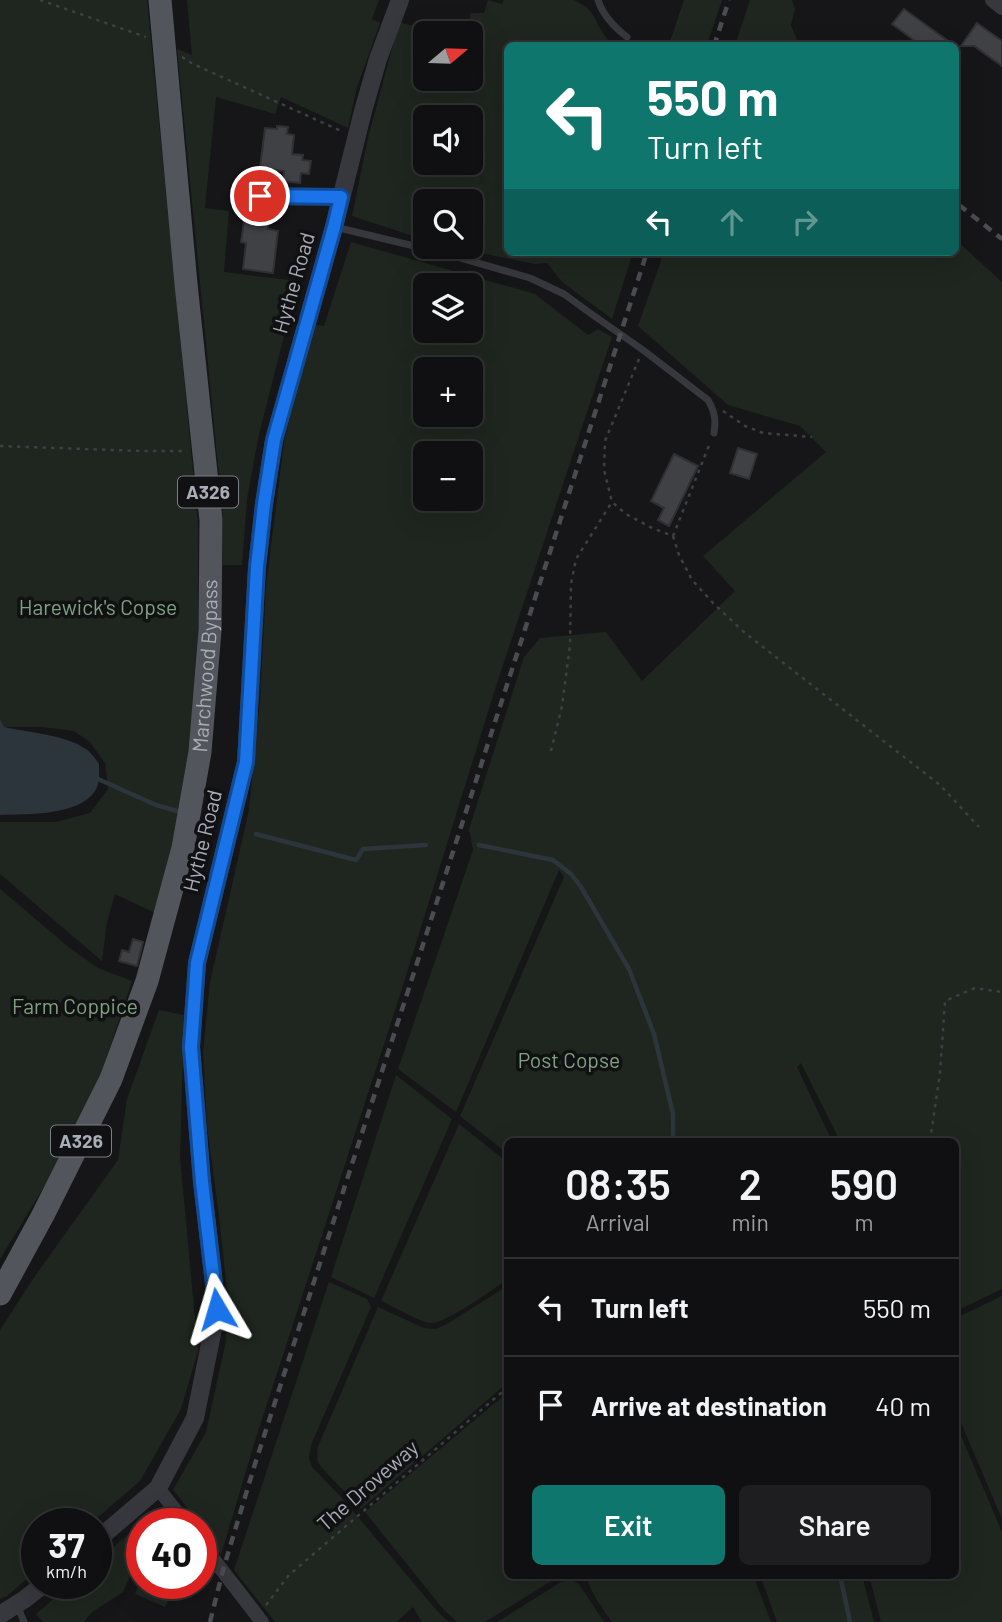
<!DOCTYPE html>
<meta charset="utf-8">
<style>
:root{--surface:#101012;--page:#1e1e20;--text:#f1f3f6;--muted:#9c9d9f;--line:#303032;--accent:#0f766e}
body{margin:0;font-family:Barlow,sans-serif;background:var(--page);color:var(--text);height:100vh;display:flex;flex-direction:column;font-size:26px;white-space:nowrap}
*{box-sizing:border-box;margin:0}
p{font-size:23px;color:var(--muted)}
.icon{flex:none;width:38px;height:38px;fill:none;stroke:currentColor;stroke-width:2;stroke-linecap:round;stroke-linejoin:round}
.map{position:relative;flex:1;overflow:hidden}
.drawer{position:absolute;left:504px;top:1138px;width:455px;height:441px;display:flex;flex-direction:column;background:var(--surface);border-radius:10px;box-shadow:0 7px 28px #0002,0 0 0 2px var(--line)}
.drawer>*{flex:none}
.top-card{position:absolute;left:504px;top:42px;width:455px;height:214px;border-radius:10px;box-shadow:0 7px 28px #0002,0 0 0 2px var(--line);background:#0f766e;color:#fff;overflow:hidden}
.needle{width:46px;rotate:71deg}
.tools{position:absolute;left:413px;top:21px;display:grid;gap:14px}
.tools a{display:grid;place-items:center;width:70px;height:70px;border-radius:10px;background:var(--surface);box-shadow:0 7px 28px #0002,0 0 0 2px var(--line);font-size:35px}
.speed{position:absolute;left:21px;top:1508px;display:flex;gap:14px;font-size:35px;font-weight:700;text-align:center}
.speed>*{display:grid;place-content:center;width:91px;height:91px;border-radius:50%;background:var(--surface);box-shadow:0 7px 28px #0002,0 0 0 2px var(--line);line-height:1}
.speed small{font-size:18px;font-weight:400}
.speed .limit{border:10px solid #d22;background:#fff;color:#111}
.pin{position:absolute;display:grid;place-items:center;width:60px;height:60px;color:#fff;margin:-30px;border:4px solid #fff;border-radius:50%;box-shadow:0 2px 7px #0007}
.me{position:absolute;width:77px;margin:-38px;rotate:353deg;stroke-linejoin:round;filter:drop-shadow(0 0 5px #0008)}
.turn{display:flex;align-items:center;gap:24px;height:147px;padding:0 28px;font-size:32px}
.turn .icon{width:91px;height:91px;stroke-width:2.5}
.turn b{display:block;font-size:49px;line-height:60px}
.lanes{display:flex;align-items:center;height:66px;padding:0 28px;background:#0003;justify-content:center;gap:35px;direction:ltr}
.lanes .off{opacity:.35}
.eta{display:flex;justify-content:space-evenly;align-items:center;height:119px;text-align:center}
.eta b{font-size:42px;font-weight:600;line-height:49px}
.primary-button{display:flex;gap:14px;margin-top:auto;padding:14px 28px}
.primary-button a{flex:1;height:80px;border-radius:10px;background:var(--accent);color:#fff;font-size:28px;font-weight:600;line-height:80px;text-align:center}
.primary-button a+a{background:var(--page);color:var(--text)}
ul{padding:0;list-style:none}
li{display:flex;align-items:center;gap:21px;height:98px;padding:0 28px;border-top:2px solid var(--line)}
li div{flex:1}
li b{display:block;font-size:26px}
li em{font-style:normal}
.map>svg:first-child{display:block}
.green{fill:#1e261f;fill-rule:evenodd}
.water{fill:#2c353c}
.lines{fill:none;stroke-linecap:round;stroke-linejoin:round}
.stream{stroke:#2c353c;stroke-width:4.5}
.building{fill:#404145;stroke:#303034;stroke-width:2}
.path{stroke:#3d3f44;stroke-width:2.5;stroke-dasharray:3.5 5;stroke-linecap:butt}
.service{stroke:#37383d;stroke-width:7}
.minor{stroke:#37383d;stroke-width:14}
.tertiary{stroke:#37383d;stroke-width:18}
.primary{stroke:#53555c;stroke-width:23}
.rail{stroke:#4a4c52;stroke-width:4.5;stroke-dasharray:9 7;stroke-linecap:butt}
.route-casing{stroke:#114b97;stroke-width:18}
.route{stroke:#1a73e8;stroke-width:12}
.labels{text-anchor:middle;stroke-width:7;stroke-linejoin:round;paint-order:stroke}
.shield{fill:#111113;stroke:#7b7e86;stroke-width:2}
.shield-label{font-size:19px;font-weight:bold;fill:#a8adb8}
.street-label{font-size:21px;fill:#a8adb8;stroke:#111113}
.park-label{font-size:21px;fill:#7fa381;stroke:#111113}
</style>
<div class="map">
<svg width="1002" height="1622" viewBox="0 0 1002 1622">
<rect width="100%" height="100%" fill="#161618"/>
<g class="green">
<polygon points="0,0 147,0 198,522 198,631 189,751 172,846 155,913 115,894 107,922 102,961 0,874 0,822 56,822 90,813 108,789 105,763 90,742 74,731 42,727 3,727 0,719"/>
<polygon points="187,0 379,0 372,19 380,23 357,87 348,128 281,97 275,114 216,97 205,208 229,211 224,272 298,281 259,434 247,499 242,565 223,565 223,516 177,49 192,55"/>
<path d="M488 0 502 4 504 0H574C581 4 588 7 592 14 600 25 602 38 616 45L508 46V252H633L612 319 562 282 547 263 535 264 450 247H471V201H425V240L352 216 368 138 399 22 438 33H425V79H471V33H465L471 13H484ZM425 117H471V163H425Z"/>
<polygon points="684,0 722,0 707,45 669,45"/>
<polygon points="750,0 792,0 795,9 791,25 799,45 735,45"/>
<polygon points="956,240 1002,282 1002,1289 956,1311 956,1141 840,1141 801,1063 797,1067 832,1141 508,1141 507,1153 460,1116 564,877 559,870 456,1112 398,1069 473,850 469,829 524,657 540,638 606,632 642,681 735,591 703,556 826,452 800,426 728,405 638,326 664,252 956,252"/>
<path d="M351 242 535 294 588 335 598 329 612 337 497 683 400 995 255 1441 221 1555 206 1531 173 1490 206 1432 226 1341 228 1298 218 1208 207 1126 203 1052 210 982 249 810 260 699 266 586 284 442 312 324 324 326ZM425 285H471V331H425ZM425 369H471V415H425ZM425 453H471V499H425Z"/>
<polygon points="0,889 71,949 98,968 132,981 101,1074 70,1144 0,1259"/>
<polygon points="159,1010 184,1015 180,1157 198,1351 181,1409 140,1481 90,1524 37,1524 37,1570 7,1596 0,1599 0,1330 35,1276 118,1160 127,1099"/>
<polygon points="396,1075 452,1119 374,1298 331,1277"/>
<path d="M459 1124 507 1162V1280C493 1289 445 1324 431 1323 419 1322 393 1306 381 1301Z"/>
<polygon points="329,1282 367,1299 371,1307 311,1445 309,1458 312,1467 341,1497 438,1612 449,1622 422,1622 413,1607 397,1622 275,1622 234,1570"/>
<polygon points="507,1286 507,1383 361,1509 322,1468 318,1462 317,1449 378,1307 424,1328 436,1329 447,1324"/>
<polygon points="1002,1296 1002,1519 956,1411 956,1318"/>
<polygon points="507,1393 508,1575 561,1575 485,1622 457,1622 443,1609 365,1512"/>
<polygon points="956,1424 1002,1532 1002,1622 881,1622 869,1575 956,1575"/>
<polygon points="150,1518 149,1524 142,1524 142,1549 123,1592 92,1612 84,1622 43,1622 36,1614 71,1584 96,1584 96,1562 145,1520"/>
<path d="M586 1575H753L771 1622H612C602 1608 590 1592 586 1575Z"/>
<polygon points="760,1575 862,1575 874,1622 777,1622"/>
<polygon points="142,1578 142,1584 175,1584 165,1607 135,1594"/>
<polygon points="572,1580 579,1584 604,1622 497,1622 561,1582"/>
</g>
<path class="water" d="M0 719 4 727C26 732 66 735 84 748 90 751 95 758 99 764 99 772 100 784 95 791 78 816 28 814 0 815Z"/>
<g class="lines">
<g class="stream">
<polyline points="98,779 156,805 177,811"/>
<polyline points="256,834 356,860 363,849 426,845"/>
<polyline points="479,845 553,860 571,874 581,887 629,969 654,1034 673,1114 673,1141"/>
<polyline points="840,1575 850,1622"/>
</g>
</g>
<g class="building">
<polygon points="904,9 955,46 922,46 892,24"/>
<polygon points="977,23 1002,41 1002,66 974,46 961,46"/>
<polygon points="277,126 288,127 287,134 294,135 292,154 303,155 302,160 311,161 309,174 301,173 300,183 283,181 284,171 260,168 265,128 277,129"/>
<polygon points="244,222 268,225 268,229 278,231 273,273 243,269 246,243 241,242"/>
<polygon points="738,448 757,454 749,479 730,473"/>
<polygon points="674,454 698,466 669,526 658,520 664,508 651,501"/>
<polygon points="133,939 143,942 137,966 119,961 122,950 129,952"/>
</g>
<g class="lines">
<g class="path">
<polyline points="40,0 146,37"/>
<polyline points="182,57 193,64 341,131"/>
<polyline points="265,221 266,207"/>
<polyline points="639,359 605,441 604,470 612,502 626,514 652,528 673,536 710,443"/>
<polyline points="723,411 745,426 763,433 812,437"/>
<polyline points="0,446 141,451 187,451"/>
<polyline points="673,536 679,555 692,580 713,603 745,633 940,785 979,827"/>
<polyline points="551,751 562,706 570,645 571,584 576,559 612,502"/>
<polyline points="930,1141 940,1073 945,1001 975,988 1002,992"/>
<polyline points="266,1605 289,1575 508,1387"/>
</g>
<g class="service">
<path d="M598 0C603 16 614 27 627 37"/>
<polyline points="260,196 341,197"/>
<path d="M335 227 443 253 530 278 564 294 590 313 643 350 708 400C715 412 716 420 714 433"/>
<polyline points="17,1605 24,1622"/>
</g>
<g class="minor">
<polyline points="992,0 1002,8"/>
<polyline points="158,1488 186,1524"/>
<polyline points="201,1543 262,1622"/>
</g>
<g class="tertiary">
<polyline points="96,1541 158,1488 195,1418 217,1309 202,1182 191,1047 197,963 246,762 257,567 264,504 274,440 334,227 363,111 378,59 400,0"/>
<polyline points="0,1615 25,1599 44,1584"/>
</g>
<path class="primary" id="s1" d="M0 1294 43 1215 111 1079 147 981 183 848 200 752 210 630 211 520 186 284 160 0"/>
<g class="rail">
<polyline points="714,46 729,0"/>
<polyline points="959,205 1002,239"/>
<polyline points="210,1622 223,1570 255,1464 647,252"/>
</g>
</g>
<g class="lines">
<g class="route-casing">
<polyline id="route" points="217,1309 202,1182 191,1047 197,963 246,762 257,567 264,504 274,440 334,227 341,197 260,196"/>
</g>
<use href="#route" class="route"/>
</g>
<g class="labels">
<g class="shield">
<rect x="178" y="476.5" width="60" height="31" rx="5"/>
<rect x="51" y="1125.5" width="60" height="31" rx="5"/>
</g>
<g class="shield-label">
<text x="208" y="499">A326</text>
<text x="81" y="1148">A326</text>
</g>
<g class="street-label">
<text transform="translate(294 283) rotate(-74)" y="7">Hythe Road</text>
<text dy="7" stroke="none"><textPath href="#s1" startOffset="668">Marchwood Bypass</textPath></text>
<text transform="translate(203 841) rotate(-76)" y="7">Hythe Road</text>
<text transform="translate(368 1486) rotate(-41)" y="7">The Droveway</text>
</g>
<g class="park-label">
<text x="98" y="615">Harewick's Copse</text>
<text x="75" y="1014">Farm Coppice</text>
<text x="569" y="1068">Post Copse</text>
</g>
</g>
</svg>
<div class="tools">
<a><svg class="needle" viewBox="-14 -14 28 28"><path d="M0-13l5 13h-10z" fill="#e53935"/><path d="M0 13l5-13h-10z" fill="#9c9d9f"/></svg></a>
<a><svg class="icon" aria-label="sound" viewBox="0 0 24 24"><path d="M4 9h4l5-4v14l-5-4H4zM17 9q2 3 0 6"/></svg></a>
<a><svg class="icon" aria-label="search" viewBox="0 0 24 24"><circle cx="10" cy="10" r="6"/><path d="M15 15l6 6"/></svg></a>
<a><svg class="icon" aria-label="layers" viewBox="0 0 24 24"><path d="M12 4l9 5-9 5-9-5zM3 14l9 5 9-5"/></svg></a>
<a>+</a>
<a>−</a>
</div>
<div class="speed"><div>37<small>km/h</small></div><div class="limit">40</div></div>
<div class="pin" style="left:260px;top:196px;background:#d93025"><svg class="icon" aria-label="arrive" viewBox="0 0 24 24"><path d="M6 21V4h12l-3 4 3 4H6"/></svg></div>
<svg class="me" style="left:217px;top:1309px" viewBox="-20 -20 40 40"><path d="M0-17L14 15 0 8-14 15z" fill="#1a73e8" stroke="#fff" stroke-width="4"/></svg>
<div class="top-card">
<div class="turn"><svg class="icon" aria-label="left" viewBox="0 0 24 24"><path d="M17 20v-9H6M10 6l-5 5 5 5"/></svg><div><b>550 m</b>Turn left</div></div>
<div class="lanes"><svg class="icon" aria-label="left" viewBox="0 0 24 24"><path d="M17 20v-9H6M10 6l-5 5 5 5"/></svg><svg class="icon off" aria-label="ahead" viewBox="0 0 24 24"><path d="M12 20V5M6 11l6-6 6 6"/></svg><svg class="icon off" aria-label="right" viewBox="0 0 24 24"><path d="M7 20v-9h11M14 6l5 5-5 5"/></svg></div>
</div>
<section class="drawer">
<div class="eta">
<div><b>08:35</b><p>Arrival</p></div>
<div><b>2</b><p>min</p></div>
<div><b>590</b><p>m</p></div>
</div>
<ul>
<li><svg class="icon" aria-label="left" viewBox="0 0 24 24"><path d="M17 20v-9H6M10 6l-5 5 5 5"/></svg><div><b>Turn left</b></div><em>550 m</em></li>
<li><svg class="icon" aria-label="arrive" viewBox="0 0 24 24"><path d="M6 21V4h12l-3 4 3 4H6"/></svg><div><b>Arrive at destination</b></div><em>40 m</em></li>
</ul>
<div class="primary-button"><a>Exit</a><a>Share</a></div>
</section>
</div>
